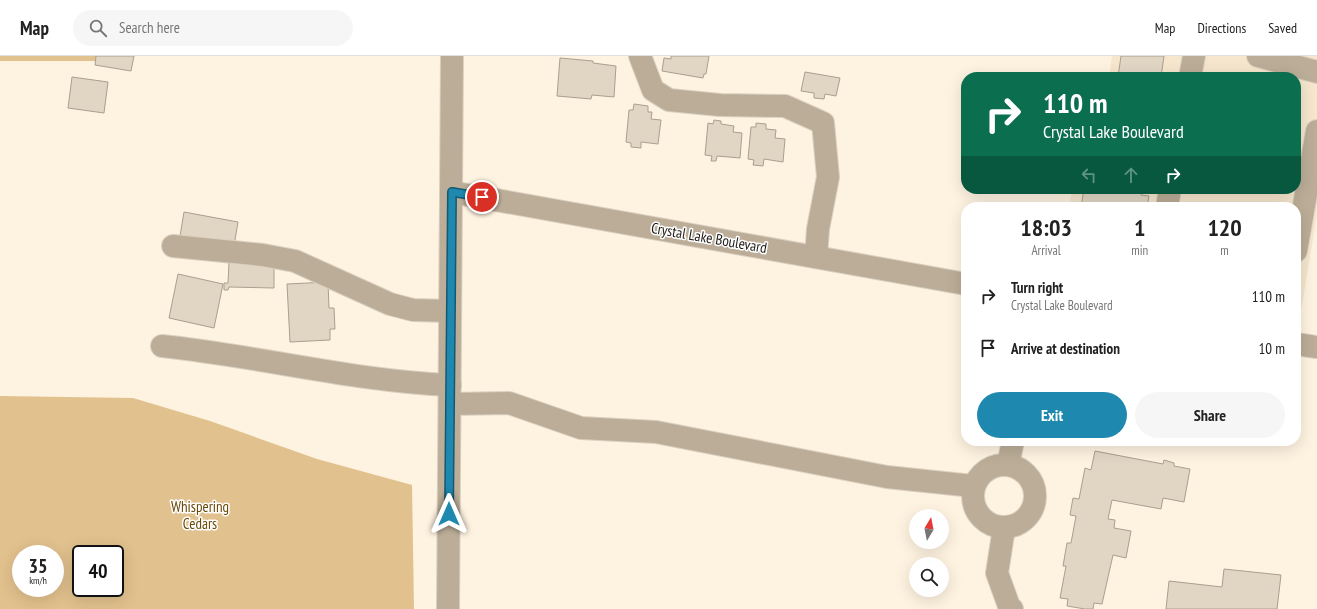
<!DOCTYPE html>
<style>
:root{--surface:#fff;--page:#f6f6f6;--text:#222;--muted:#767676;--line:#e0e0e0;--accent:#1e88af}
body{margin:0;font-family:"PT Sans Narrow",sans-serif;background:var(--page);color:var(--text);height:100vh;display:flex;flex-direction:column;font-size:15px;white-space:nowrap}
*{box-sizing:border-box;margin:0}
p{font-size:13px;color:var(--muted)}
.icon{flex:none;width:22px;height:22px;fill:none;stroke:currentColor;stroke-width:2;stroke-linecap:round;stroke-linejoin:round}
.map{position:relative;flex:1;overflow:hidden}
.drawer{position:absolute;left:961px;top:146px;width:340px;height:244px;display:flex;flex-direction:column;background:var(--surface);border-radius:16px;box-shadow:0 4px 16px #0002}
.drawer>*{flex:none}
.banner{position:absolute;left:961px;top:16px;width:340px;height:122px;border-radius:16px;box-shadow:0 4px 16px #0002;background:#0b6e4f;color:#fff;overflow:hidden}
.needle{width:26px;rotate:10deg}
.fabs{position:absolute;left:909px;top:453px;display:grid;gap:8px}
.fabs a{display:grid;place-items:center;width:40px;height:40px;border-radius:50%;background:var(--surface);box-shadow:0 4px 16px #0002;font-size:20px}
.speed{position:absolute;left:12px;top:489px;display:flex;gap:8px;font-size:20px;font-weight:700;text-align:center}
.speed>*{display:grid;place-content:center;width:52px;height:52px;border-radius:50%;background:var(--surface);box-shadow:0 4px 16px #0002;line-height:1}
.speed small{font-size:10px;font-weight:400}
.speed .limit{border:2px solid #111;border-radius:6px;background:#fff;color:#111}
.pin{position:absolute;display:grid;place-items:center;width:34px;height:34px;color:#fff;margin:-17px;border:2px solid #fff;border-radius:50%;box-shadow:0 1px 4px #0007}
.me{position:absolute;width:44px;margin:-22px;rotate:0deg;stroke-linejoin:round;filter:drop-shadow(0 0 3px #0008)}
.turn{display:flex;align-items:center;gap:14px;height:84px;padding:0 16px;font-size:18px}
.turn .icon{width:52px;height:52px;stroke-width:2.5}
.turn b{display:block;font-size:28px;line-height:34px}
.lanes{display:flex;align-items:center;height:38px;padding:0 16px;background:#0003;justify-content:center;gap:20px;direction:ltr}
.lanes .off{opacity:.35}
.eta{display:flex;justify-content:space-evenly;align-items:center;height:68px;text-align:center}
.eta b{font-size:24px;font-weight:800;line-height:28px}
.action{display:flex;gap:8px;margin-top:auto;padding:8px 16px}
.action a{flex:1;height:46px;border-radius:24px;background:var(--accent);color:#fff;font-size:16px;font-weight:800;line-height:46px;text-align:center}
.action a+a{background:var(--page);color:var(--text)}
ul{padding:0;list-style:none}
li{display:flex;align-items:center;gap:12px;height:52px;padding:0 16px}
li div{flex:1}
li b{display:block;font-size:15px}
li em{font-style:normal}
header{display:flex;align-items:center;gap:24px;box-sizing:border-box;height:56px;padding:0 20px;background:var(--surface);border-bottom:1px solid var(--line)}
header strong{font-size:19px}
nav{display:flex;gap:22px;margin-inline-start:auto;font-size:14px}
.search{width:280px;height:36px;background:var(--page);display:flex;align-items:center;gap:10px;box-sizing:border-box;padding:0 14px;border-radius:22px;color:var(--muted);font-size:15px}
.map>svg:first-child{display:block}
.built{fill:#f5e6cd}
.forest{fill:#e1c18d;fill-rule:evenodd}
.building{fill:#e1d6c4;stroke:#aa9f8e}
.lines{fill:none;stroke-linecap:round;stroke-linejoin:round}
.minor-casing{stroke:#dad0c0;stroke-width:24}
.minor{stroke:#bbad97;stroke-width:22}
.route-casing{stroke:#145872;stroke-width:10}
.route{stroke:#1e88af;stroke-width:7}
.labels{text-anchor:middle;stroke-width:3;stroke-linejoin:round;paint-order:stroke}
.street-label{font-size:15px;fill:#1f1b15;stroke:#fff}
.park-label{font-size:15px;fill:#694a09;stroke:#fff}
</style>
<header>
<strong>Map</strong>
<div class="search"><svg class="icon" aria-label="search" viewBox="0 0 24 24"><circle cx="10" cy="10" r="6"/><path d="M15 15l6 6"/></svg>Search here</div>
<nav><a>Map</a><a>Directions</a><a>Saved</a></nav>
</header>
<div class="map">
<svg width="1317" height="553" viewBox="0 0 1317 553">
<rect width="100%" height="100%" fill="#fef2e0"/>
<polygon class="built" points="1112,0 1317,0 1317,159 1301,255 1296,254 1296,151 1069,151 1072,133 1296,133 1296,21 1109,21"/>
<g class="forest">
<polygon points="0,0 133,0 104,5 0,5"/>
<path d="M0 340 133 342 210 365 317 403 412 429 414 553H0ZM21 498H55V532H21ZM81 498H115V532H81Z"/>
</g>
<g class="building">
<polygon points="96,0 134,0 131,15 95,9"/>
<polygon points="671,0 709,0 706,18 704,18 703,22 662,15 664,2 671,3"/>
<polygon points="1121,0 1164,0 1161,21 1118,21"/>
<polygon points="560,2 593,5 593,7 616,10 614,41 592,39 591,43 557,40"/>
<polygon points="805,16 840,22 836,40 825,38 824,43 814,42 814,37 801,35"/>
<polygon points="72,21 108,26 104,57 68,52"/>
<polygon points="634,48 648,50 648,56 652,56 651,63 661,64 658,88 641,86 641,92 631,91 631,87 626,86 629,54 633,54"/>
<polygon points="714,64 721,65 721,68 734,70 733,76 742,77 740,102 717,100 716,105 711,105 712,100 705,99 708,67 713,68"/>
<polygon points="756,67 766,68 766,73 776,74 775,82 785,83 783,106 764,103 763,110 753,109 754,104 748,103 751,71 756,71"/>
<polygon points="1084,133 1142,133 1141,139 1149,140 1147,151 1081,151"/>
<polygon points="184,156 238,166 234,190 180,180"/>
<polygon points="229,206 274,208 274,232 229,231 228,234 224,234 224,227 228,227"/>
<polygon points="178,218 223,228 214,272 169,262"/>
<polygon points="328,226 329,252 334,252 335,273 330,273 330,284 290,286 287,228"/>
<polygon points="1095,395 1163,408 1164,404 1174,407 1174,410 1190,413 1184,446 1163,442 1161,453 1112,444 1108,463 1115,464 1114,472 1131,475 1126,502 1113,499 1102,548 1094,547 1093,553 1085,553 1067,550 1068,543 1060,542 1066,510 1063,510 1067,487 1071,487 1076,460 1070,459 1073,442 1079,443 1085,412 1091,414"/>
<polygon points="1224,513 1281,519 1277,553 1166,553 1169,525 1222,531"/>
</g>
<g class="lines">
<g class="minor-casing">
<g id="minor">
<polyline points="640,0 653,34 669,44 720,49 785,50 823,67 828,121 818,173 816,201"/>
<polyline points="1258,0 1317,16"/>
<polyline points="1190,21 1194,0"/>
<polyline points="451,136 966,228"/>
<polyline points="1167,151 1170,133"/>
<polyline points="173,190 263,199 295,205 390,248 413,254 450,255"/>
<polyline points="1296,195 1317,75"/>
<polyline points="1296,288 1317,291"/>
<path d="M162 290C259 300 353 325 450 329"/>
<polyline points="450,348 509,347 581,372 656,376 887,421 973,430"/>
<circle cx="1004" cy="440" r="31"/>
<polyline points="1008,409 1013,385"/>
<polyline points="1004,472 997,517 1009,550 1012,553"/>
<polyline points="448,553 452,0"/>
</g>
</g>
<use href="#minor" class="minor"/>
</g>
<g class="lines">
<g class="route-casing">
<polyline id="route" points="449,458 452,136 482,141"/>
</g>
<use href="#route" class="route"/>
</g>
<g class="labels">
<g class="street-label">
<text transform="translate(709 182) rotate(10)" y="5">Crystal Lake Boulevard</text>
</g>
<g class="park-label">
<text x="200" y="456">Whispering<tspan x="200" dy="17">Cedars</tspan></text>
</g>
</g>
</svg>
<div class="fabs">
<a><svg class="needle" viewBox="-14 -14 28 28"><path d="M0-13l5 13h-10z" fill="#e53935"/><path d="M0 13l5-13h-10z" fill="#767676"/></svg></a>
<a><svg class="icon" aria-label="search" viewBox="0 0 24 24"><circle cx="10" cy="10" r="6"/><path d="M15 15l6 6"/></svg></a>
</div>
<div class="speed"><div>35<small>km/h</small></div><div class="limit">40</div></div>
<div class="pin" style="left:482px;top:141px;background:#d93025"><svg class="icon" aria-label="arrive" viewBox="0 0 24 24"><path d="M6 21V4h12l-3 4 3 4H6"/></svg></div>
<svg class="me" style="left:449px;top:458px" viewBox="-20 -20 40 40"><path d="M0-17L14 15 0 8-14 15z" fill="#1e88af" stroke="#fff" stroke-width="4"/></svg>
<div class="banner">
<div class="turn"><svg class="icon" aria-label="right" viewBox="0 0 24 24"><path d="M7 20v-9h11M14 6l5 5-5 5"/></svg><div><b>110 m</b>Crystal Lake Boulevard</div></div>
<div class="lanes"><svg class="icon off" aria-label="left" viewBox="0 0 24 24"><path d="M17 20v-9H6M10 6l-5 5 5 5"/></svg><svg class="icon off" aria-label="ahead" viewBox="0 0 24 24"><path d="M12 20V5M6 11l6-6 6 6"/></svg><svg class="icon" aria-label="right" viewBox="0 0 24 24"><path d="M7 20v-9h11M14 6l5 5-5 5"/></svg></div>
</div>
<section class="drawer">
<div class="eta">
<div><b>18:03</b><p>Arrival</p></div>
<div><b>1</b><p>min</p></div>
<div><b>120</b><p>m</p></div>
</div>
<ul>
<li><svg class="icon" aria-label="right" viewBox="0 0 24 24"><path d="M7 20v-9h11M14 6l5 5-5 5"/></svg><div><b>Turn right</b><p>Crystal Lake Boulevard</p></div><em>110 m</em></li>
<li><svg class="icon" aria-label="arrive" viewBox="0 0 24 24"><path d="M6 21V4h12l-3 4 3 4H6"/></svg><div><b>Arrive at destination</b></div><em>10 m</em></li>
</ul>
<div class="action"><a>Exit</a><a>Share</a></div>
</section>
</div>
